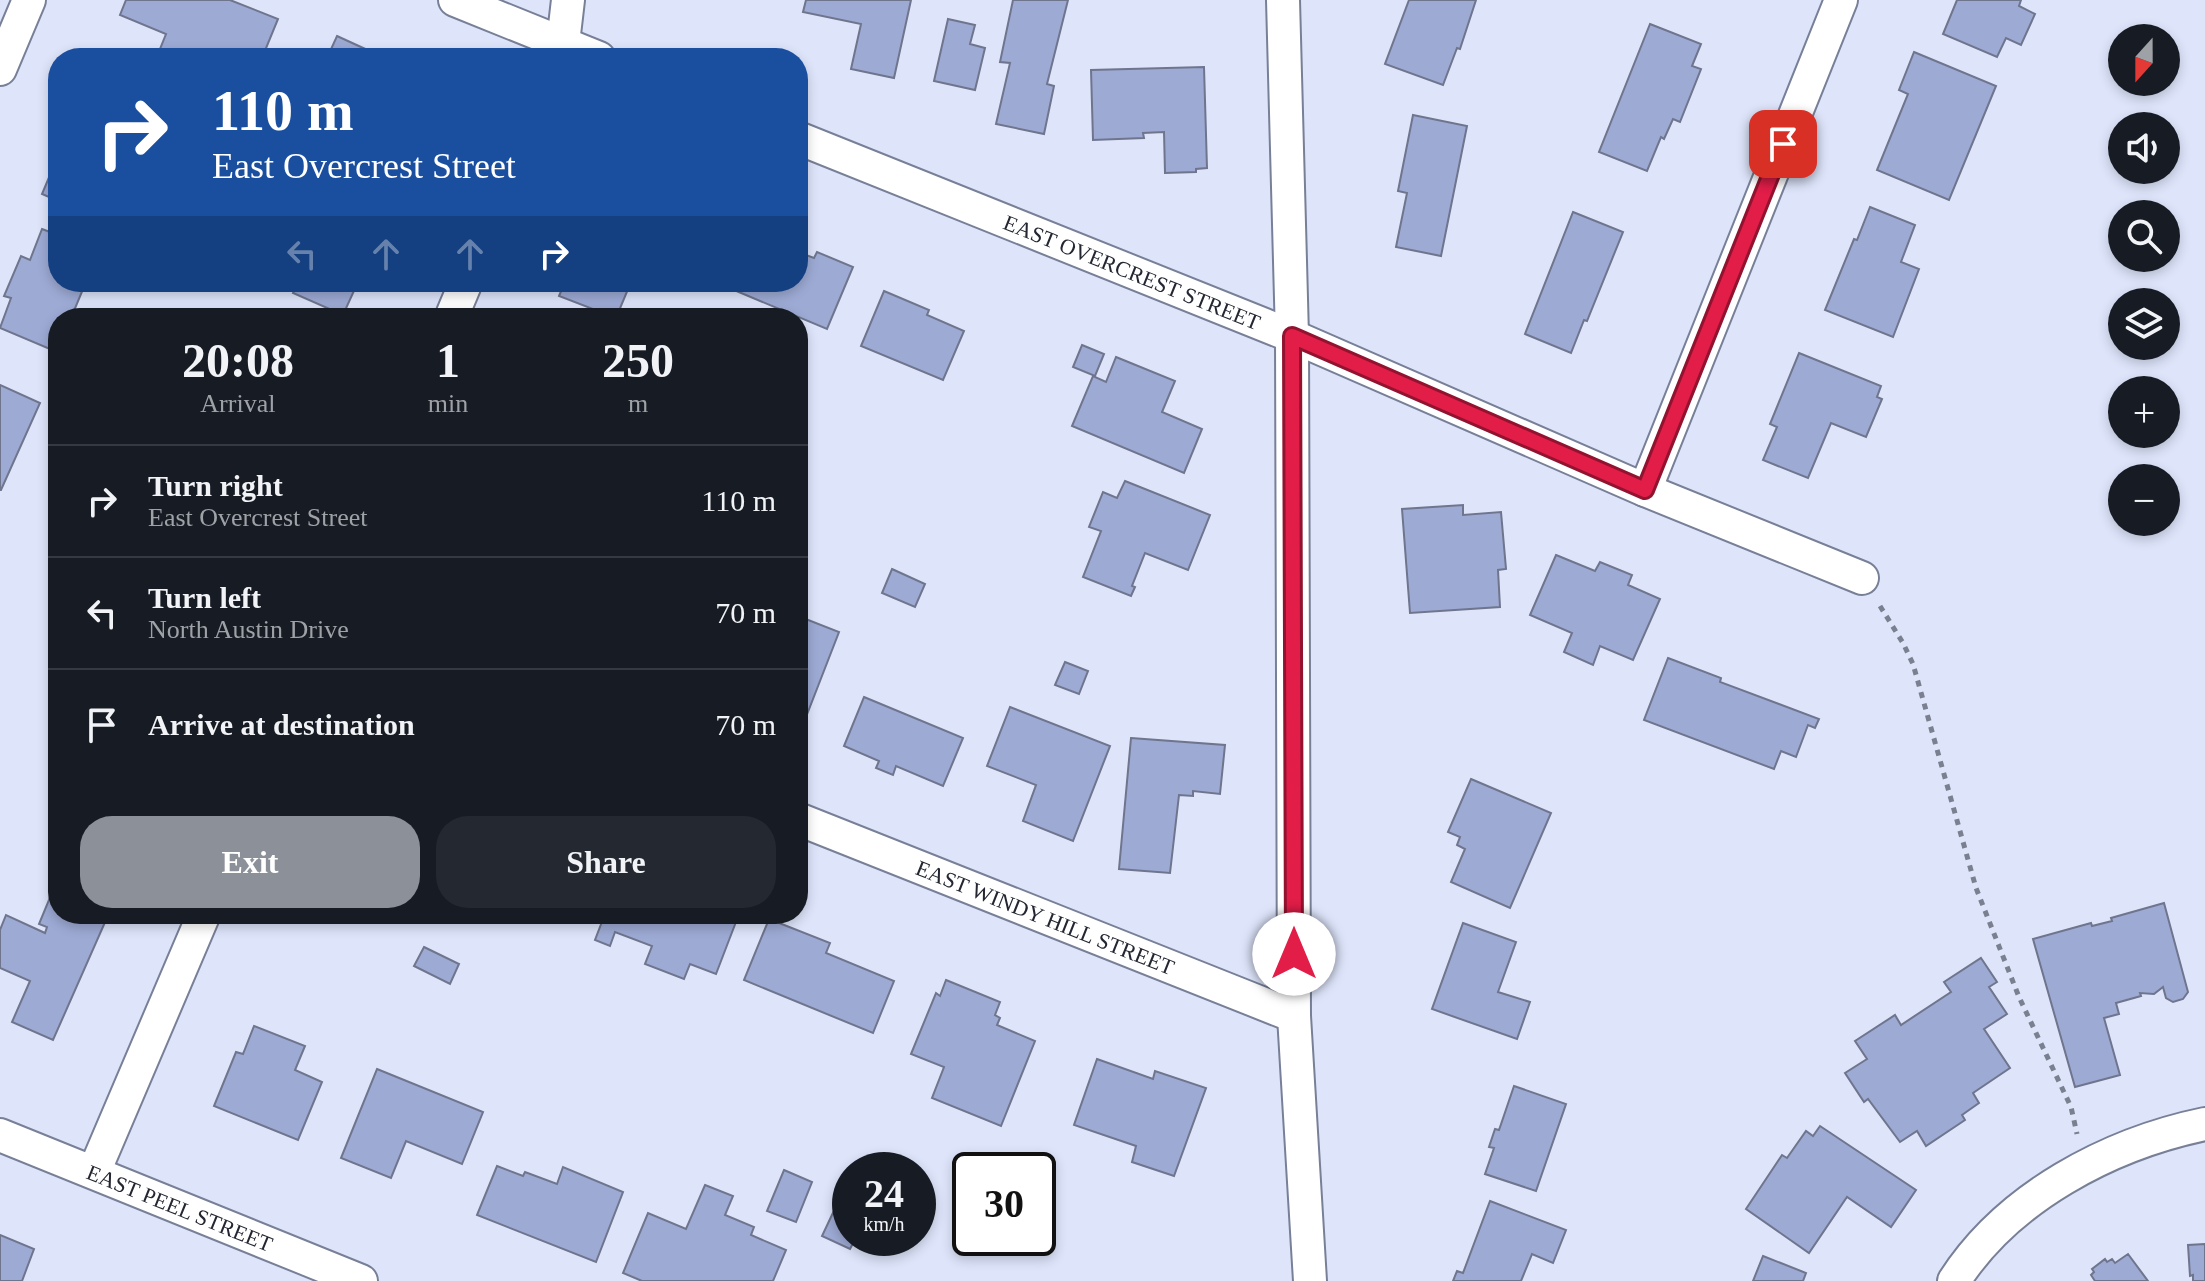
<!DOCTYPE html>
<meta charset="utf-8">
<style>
:root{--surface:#171b24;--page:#242831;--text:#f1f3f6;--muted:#9ea1a6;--line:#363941;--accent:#8c9099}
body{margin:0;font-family:Georgia,serif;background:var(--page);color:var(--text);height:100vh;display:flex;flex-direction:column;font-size:30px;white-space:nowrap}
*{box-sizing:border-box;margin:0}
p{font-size:26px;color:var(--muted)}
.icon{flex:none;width:44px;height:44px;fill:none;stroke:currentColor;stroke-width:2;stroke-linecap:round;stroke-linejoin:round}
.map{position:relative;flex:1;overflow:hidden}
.side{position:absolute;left:48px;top:308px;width:760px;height:616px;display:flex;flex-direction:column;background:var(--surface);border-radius:32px;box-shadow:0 4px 12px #0003}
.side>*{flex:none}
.guide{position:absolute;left:48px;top:48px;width:760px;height:244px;border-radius:32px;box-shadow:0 4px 12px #0003;background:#1a4fa0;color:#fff;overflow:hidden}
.needle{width:52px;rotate:201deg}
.fabs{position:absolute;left:2108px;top:24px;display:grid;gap:16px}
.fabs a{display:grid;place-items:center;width:72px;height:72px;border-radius:50%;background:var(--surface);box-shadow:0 4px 12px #0003;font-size:40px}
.speed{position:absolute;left:832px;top:1152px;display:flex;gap:16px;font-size:40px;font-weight:700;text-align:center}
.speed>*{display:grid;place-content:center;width:104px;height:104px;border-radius:50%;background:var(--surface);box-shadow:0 4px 12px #0003;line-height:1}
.speed small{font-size:20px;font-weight:400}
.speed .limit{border:4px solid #111;border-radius:12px;background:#fff;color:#111}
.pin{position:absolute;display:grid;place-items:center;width:68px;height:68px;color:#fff;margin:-34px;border-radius:16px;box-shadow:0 4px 12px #0006}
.me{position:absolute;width:88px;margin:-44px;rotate:0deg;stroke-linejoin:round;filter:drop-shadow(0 0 6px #0008)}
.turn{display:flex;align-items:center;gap:28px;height:168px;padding:0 32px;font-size:36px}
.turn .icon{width:104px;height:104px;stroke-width:2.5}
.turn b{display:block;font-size:56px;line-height:68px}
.lanes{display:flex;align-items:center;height:76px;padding:0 32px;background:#0003;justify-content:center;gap:40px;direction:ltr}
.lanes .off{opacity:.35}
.eta{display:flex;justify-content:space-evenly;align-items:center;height:136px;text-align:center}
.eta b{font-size:48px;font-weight:600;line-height:56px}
.action{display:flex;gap:16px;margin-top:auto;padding:16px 32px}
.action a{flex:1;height:92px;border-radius:32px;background:var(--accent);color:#fff;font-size:32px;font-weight:600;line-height:92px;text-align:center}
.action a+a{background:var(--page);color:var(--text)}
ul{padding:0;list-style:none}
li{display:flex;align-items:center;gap:24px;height:112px;padding:0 32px;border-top:2px solid var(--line)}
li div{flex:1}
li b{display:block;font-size:30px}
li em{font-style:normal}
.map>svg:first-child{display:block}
.building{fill:#9daad4;stroke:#6e758d;stroke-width:2}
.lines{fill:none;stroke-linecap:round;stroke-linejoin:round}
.street-casing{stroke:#788098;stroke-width:36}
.path{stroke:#7b8090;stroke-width:5;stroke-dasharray:6 6;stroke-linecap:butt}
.street{stroke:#fff;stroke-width:32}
.route-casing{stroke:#92132f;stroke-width:20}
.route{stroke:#e11d48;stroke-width:14}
.labels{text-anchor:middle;stroke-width:8;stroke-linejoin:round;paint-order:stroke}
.street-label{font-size:22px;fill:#242731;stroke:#eff3fe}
</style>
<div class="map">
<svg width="2205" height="1281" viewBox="0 0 2205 1281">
<rect width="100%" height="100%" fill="#dee5fb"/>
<g class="building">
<polygon points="126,0 230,0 278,19 262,58 222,58 217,56 216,58 168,58 158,54 166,34 120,15"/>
<polygon points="806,0 911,0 894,78 851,69 861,24 803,12"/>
<polygon points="1013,0 1068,0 1047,84 1054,86 1044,134 996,124 1010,63 1000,62"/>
<polygon points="1409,0 1476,0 1460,49 1457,48 1443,85 1385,64"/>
<polygon points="1957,0 2021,0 2019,6 2035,14 2021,45 2006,38 1997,57 1943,34"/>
<polygon points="948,19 975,25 970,44 985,48 975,90 934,81"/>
<polygon points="1650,24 1701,44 1692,66 1701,69 1680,122 1673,119 1664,139 1661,137 1647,171 1599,152"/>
<polygon points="337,36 385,58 327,58"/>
<polygon points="1914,52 1996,86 1949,200 1877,170 1908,94 1899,90"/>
<polygon points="1204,67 1207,168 1196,169 1196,172 1165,173 1164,132 1143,133 1144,138 1093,140 1091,70"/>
<polygon points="1413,115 1467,126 1441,256 1396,247 1407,193 1398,191"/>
<polygon points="58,156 58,201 42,194"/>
<polygon points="1870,207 1915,225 1901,262 1919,269 1893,337 1825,310 1854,239 1857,240"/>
<polygon points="1573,212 1623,232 1587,321 1584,320 1571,353 1525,334"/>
<polygon points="42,229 58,235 58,282 86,282 71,318 58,318 57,352 0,328 11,298 4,296 21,256 30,260"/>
<polygon points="798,252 814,258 817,252 853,267 827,329 715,282 798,282"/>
<polygon points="298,282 358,282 343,315 293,293"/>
<polygon points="565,282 631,282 616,318 559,296"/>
<polygon points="884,291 929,310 927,315 964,331 943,380 861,346"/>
<polygon points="1082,345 1104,354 1095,376 1073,367"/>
<polygon points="1799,353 1881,386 1877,397 1882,399 1866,437 1831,423 1808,478 1763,460 1777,427 1770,424"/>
<polygon points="1116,357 1175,381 1162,412 1202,429 1184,473 1072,426 1093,376 1106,382"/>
<polygon points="0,385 40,403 1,490 0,490"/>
<polygon points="1125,481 1210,515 1188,570 1145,553 1132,586 1135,587 1131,596 1083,577 1101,531 1089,527 1103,492 1117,498"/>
<polygon points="1463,505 1463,515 1501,512 1506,569 1498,570 1500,607 1410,613 1402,509"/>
<polygon points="1556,555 1595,571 1600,562 1632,575 1628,585 1660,599 1633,660 1600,646 1593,665 1564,652 1572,633 1530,615"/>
<polygon points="892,569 925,584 915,607 882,593"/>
<polygon points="798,616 839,632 806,717 798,714"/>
<polygon points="1668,658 1721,678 1720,682 1819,719 1815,728 1808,725 1796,757 1781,751 1774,769 1644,720"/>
<polygon points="1065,662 1088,671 1079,694 1055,685"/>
<polygon points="864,697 963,738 943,786 896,766 893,775 876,768 879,761 844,746"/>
<polygon points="1010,707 1110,746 1073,841 1023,821 1036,785 987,766"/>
<polygon points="1131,738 1225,745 1220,794 1193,791 1193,796 1179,795 1170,873 1119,869"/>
<polygon points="1471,779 1551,813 1510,908 1451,882 1465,849 1457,845 1460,837 1448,832"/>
<polygon points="51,895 58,898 58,914 92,914 106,920 53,1040 12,1022 30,981 0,968 0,930 6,915 45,933 47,927 39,924"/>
<polygon points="2164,903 2188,992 2183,999 2173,1002 2166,998 2163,987 2154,994 2140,993 2141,996 2116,1003 2119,1014 2104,1018 2120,1075 2075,1087 2033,939 2091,923 2092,926 2112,921 2111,918"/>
<polygon points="605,914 739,914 716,974 690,964 684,979 645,964 652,946 615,932 610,946 595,940"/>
<polygon points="769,919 830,943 826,953 894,981 873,1033 744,980"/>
<polygon points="1463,923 1516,942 1498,992 1530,1002 1517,1039 1432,1009"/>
<polygon points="424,947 459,964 450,984 414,966"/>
<polygon points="1981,958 1997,982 1989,987 2007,1014 1984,1029 2010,1068 1973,1093 1979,1103 1962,1115 1965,1120 1926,1146 1917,1131 1900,1142 1868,1099 1864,1102 1845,1073 1867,1059 1855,1041 1895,1015 1901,1025 1951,992 1944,982"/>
<polygon points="946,980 1000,1002 995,1015 1000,1018 997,1025 1035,1041 1001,1126 932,1098 944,1067 911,1054 936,993 940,996"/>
<polygon points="254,1026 305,1046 295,1070 322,1082 298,1140 214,1106 236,1052 243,1054"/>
<polygon points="1097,1059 1153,1079 1155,1071 1206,1088 1174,1176 1132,1162 1136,1146 1074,1125"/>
<polygon points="377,1069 483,1112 462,1164 406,1141 391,1178 341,1158"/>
<polygon points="1514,1086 1566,1104 1536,1191 1485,1174 1494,1148 1489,1147 1495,1129 1499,1130"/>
<polygon points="1820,1126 1916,1190 1891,1227 1847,1197 1809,1253 1746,1209 1782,1155 1787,1158 1806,1131 1813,1136"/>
<polygon points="497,1166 523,1176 525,1172 557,1184 563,1167 623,1192 596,1262 477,1215"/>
<polygon points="784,1170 812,1182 796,1222 767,1211"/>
<polygon points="705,1185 733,1196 725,1215 754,1227 751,1235 786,1250 773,1281 642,1281 623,1273 648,1213 686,1229"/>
<polygon points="839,1200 850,1206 850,1238 856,1238 850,1249 822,1236"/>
<polygon points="1490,1201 1566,1230 1553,1263 1532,1254 1521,1281 1453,1281 1457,1271 1463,1273"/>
<polygon points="0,1235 34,1249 22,1281 0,1281"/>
<polygon points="2205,1244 2205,1281 2193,1281 2193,1275 2190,1276 2188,1245"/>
<polygon points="2128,1254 2148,1281 2095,1281 2091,1275 2094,1272 2092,1269 2105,1259 2107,1262 2112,1259 2115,1263"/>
<polygon points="1763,1256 1806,1273 1803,1281 1753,1281"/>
</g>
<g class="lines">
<g class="street-casing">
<g id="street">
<polyline points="455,0 599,58"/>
<polyline points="1283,0 1292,336 1294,1016 1310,1281"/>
<polyline points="557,58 563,43 568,0"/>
<polyline points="0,69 29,0"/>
<path id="s1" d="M798 138 1292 336 1645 490 1862 578"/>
<polyline points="451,318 466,282"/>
<polyline points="1645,490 1841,0"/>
<path id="s2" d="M798 819 1294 1016"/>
<path id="s3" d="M0 1135 361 1281"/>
<polyline points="94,1172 204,914"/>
<path d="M1954 1281C2008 1197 2109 1144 2205 1124"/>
</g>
</g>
<polyline class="path" points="1880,606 1903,643 1913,664 1976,888 2019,997 2071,1107 2077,1134"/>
<use href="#street" class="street"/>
</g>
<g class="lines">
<g class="route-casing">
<polyline id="route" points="1294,954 1292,336 1645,490 1783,144"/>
</g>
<use href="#route" class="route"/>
</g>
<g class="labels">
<g class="street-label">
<text dy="8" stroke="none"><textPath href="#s1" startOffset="360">EAST OVERCREST STREET</textPath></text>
<text dy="8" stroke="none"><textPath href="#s2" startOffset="266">EAST WINDY HILL STREET</textPath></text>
<text dy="8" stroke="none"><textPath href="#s3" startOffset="194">EAST PEEL STREET</textPath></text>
</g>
</g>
</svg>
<div class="fabs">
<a><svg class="needle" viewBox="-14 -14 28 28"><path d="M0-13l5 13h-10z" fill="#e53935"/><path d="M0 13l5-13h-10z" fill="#9ea1a6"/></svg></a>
<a><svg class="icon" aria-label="sound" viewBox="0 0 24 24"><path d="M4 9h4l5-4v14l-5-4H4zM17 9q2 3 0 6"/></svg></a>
<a><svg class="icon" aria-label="search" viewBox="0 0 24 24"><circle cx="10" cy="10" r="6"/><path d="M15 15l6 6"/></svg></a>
<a><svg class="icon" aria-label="layers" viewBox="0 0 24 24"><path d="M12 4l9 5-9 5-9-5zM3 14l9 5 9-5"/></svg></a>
<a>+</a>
<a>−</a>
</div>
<div class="speed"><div>24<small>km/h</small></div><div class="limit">30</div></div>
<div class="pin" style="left:1783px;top:144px;background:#d93025"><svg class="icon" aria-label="arrive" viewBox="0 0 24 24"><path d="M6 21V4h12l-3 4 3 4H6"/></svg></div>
<svg class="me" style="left:1294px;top:954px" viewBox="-20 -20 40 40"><circle r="19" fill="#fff"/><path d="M0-13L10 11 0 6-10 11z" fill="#e11d48"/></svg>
<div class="guide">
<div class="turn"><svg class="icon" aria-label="right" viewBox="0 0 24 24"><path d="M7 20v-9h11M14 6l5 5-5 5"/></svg><div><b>110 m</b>East Overcrest Street</div></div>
<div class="lanes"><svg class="icon off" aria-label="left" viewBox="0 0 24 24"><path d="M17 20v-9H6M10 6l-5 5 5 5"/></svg><svg class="icon off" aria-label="ahead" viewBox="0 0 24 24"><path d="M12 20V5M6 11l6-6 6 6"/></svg><svg class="icon off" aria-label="ahead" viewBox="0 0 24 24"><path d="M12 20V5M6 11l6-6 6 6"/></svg><svg class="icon" aria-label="right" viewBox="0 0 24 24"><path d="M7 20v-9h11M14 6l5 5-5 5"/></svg></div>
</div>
<section class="side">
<div class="eta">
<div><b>20:08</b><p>Arrival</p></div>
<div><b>1</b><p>min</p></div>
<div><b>250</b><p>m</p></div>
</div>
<ul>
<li><svg class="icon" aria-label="right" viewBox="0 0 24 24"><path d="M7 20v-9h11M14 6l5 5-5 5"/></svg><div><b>Turn right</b><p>East Overcrest Street</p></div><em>110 m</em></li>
<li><svg class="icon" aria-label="left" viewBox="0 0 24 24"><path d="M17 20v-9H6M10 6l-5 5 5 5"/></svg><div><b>Turn left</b><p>North Austin Drive</p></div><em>70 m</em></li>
<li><svg class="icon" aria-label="arrive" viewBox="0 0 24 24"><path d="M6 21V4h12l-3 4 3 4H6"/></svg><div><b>Arrive at destination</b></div><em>70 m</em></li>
</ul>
<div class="action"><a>Exit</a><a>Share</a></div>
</section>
</div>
